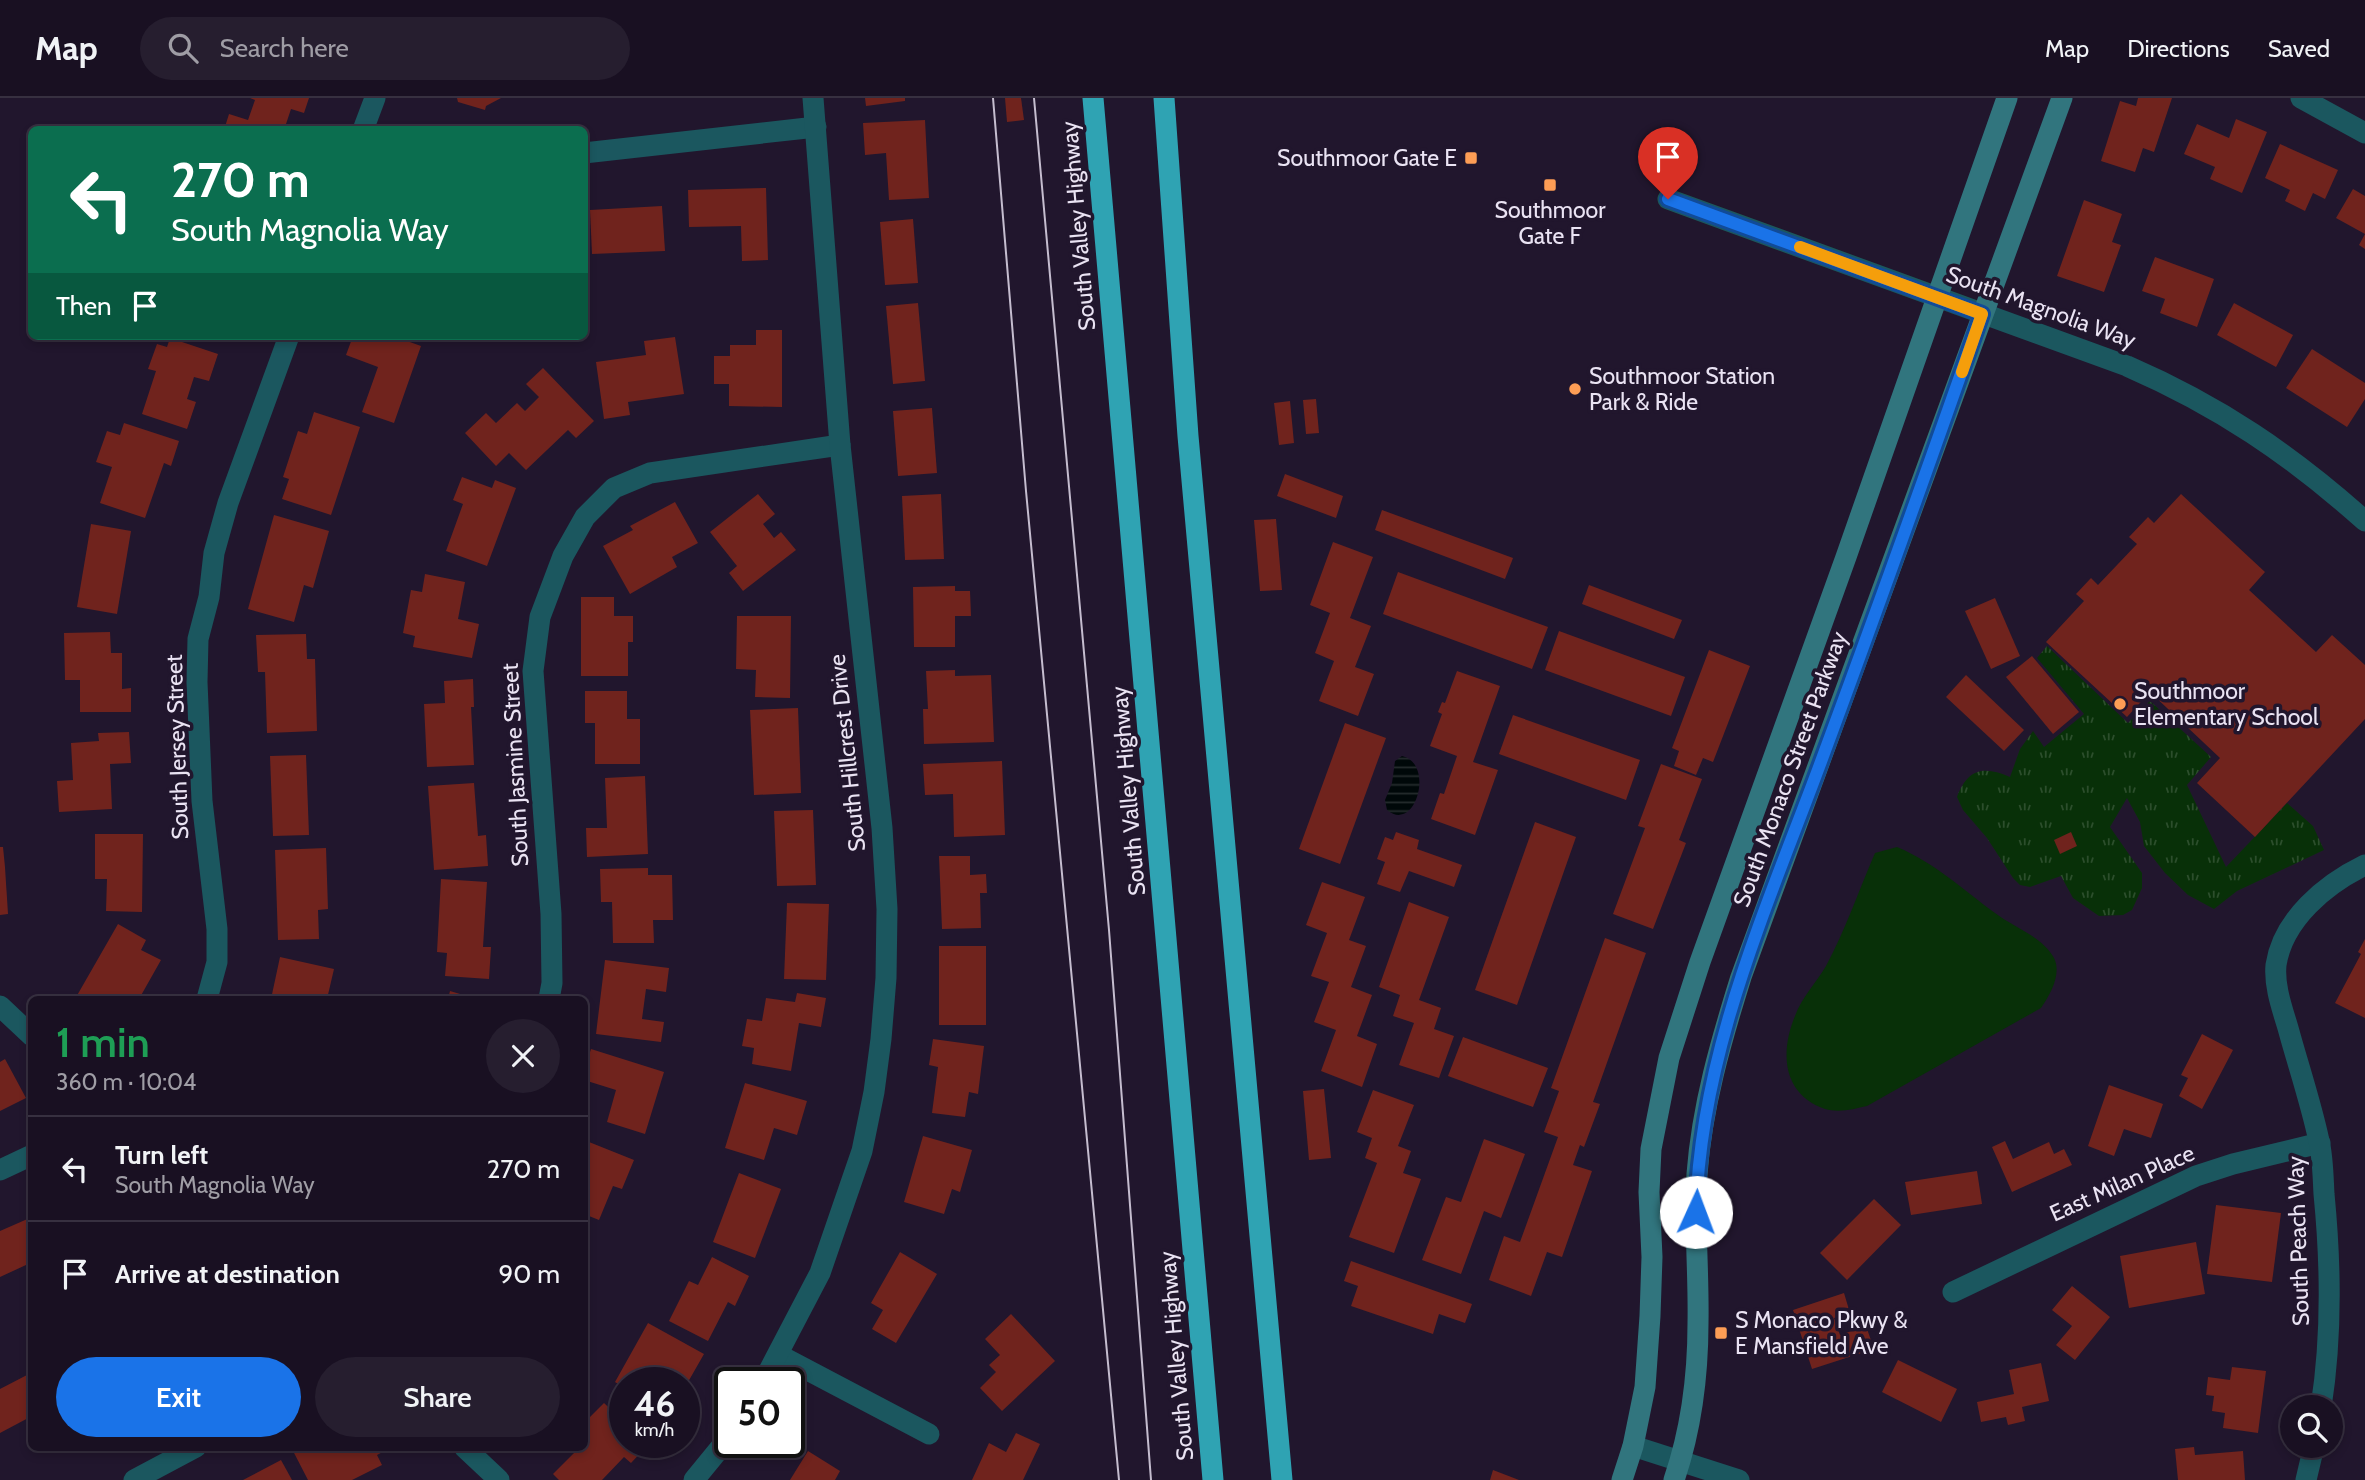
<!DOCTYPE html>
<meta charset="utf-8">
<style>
:root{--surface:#191022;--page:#261e2f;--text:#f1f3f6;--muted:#9f9da5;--line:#373040;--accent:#1a73e8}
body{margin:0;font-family:Cabin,sans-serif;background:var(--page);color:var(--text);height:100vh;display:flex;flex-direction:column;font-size:26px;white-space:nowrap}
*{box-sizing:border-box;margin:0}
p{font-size:23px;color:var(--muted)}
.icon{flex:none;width:38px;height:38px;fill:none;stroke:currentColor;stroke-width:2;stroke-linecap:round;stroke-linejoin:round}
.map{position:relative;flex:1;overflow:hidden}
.sheet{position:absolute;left:28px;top:898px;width:560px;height:455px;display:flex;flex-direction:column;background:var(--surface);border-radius:10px;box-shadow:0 4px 10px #0003,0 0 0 2px var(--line)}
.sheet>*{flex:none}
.top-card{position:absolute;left:28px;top:28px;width:560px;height:214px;border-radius:10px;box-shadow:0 4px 10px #0003,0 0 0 2px var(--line);background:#0b6e4f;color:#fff;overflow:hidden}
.tools{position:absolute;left:2280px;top:1297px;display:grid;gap:14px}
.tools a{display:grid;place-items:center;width:63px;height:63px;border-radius:50%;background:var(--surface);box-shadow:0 4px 10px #0003,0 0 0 2px var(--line);font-size:35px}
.speed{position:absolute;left:609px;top:1269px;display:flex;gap:14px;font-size:35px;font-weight:700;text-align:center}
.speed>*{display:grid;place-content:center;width:91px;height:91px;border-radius:50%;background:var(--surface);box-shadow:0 4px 10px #0003,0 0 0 2px var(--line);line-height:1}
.speed small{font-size:18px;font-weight:400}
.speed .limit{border:4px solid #111;border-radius:10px;background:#fff;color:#111}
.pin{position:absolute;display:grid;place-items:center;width:60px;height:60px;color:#fff;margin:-72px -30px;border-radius:50% 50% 50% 0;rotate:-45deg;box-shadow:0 0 7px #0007}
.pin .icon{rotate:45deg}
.me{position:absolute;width:77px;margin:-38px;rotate:2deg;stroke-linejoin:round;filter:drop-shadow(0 0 5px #0008)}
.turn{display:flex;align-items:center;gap:24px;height:147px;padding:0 28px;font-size:32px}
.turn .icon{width:91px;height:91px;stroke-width:2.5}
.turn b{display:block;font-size:49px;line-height:60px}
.then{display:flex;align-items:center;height:66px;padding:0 28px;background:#0003;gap:14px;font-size:26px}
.round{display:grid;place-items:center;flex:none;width:74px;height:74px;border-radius:37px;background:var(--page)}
.headline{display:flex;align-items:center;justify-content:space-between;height:119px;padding:0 28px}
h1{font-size:42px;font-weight:600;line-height:52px;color:#1e9e55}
.button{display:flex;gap:14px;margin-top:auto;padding:14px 28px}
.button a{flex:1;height:80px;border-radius:42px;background:var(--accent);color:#fff;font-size:28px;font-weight:600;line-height:80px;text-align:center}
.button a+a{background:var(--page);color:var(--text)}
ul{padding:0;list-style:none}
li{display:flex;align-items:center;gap:21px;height:105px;padding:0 28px;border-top:2px solid var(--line)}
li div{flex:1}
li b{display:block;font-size:26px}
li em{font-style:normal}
header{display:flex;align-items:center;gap:42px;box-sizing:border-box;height:98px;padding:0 35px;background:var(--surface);border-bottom:2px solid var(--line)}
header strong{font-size:33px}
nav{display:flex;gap:38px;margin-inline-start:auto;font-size:24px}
.search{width:490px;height:63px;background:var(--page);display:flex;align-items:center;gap:18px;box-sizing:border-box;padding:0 24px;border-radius:38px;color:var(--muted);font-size:26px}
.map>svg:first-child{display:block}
.green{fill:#083008}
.park{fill:url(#park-tufts)}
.water{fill:url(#water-rules)}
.building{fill:#70231d}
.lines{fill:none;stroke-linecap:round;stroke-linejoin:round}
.minor{stroke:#1b575f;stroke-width:21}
.tertiary{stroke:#1b575f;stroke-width:21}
.secondary{stroke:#31757e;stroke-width:21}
.motorway{stroke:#2fa3b3;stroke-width:21}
.tram{stroke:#c5bdcf;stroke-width:2}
.route-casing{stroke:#114b97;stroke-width:18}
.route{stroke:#1a73e8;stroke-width:12}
.slow{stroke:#f59e0b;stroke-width:12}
.poi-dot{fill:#fd9d55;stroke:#21162d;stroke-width:2.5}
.labels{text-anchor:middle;stroke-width:7;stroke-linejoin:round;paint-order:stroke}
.poi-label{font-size:23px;fill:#eae3f3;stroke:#21162d;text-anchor:start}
.street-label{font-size:23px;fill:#eae3f3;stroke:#21162d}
</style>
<header>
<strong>Map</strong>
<div class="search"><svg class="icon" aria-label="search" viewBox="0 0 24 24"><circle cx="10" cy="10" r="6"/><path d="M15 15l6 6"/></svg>Search here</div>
<nav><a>Map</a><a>Directions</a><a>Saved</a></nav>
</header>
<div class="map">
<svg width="2365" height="1382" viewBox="0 0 2365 1382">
<defs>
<pattern id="park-tufts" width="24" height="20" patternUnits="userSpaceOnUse" patternTransform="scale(1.75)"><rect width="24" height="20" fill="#083008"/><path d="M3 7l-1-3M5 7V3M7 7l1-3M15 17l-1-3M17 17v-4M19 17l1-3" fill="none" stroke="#2c4e2c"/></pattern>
<pattern id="water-rules" width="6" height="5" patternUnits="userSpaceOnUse" patternTransform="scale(1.75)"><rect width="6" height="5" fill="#000809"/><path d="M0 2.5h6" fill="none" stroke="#252c2d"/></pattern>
</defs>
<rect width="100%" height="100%" fill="#21162d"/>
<path class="green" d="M1897 749C1935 765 1962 791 1995 815 2013 829 2043 839 2054 860 2062 876 2050 897 2041 910L1867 1008C1854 1011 1839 1015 1825 1011 1782 996 1780 954 1795 918 1802 899 1816 885 1826 868 1845 833 1859 792 1875 755Z"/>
<path class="park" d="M2047 548 2128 625 2150 603 2211 659 2187 687 2226 769 2287 705 2313 728 2324 752 2237 793 2214 811 2188 797 2165 775 2144 748 2140 724 2127 700 2110 729 2142 775V790L2132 812 2123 817 2099 818 2073 800 2061 778 2030 789 2020 787 2013 780 1987 740 1963 712 1957 699C1968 670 1984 668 2010 679L2020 651 2033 633 2044 649 2084 616 2037 560Z"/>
<path class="water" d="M1402 658C1435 665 1416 736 1387 712L1385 702 1392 685 1395 663Z"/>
<g class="building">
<polygon points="250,0 309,0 304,15 291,11 284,32 224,32 229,16 248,22 255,2"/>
<polygon points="457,0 501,0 486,8 485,12 458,4"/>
<polygon points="865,0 905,0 905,3 866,8"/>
<polygon points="1005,0 1021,0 1024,22 1007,24"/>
<polygon points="2138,0 2172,0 2154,54 2143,50 2135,74 2101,63 2120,3 2136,8"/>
<polygon points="2236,21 2267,34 2242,95 2210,81 2215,69 2184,56 2197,26 2229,40"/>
<polygon points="925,22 929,100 889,102 886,55 865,57 863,25"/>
<polygon points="2280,46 2338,72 2325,101 2313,95 2305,113 2285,103 2290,92 2265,80"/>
<polygon points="766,90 768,162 742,163 741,128 689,129 688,92"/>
<polygon points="2353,91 2365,98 2365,151 2359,147 2365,136 2336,120"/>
<polygon points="2084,102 2122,116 2112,144 2121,147 2104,194 2057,178"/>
<polygon points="662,108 665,153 592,156 590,112"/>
<polygon points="913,121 918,185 885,187 880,124"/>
<polygon points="2155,159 2214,181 2197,229 2160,215 2165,201 2142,193"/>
<polygon points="918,205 925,283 893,286 886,208"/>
<polygon points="2234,205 2293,237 2276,269 2217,237"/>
<polygon points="756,232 782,232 782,309 729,308 729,286 714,286 714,258 730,258 730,247 756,247"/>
<polygon points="353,238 393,238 421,248 394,325 362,314 378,269 346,257"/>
<polygon points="675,239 684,296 628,304 630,317 604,321 596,264 646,257 644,243"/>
<polygon points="170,240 218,256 209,283 194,279 187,301 196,304 187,331 142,316 156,273 148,271 157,246 167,249"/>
<polygon points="2312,251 2365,285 2365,301 2347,329 2286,290"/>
<polygon points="543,270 594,323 576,340 568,332 526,372 509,355 496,368 465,335 486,315 496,325 517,305 525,313 539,299 526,286"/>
<polygon points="1316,301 1319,335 1306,336 1303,302"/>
<polygon points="1290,303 1294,345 1279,347 1274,305"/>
<polygon points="932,310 937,375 898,378 893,313"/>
<polygon points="314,314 360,329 331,417 282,401 289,381 283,379 298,333 307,336"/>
<polygon points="124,325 179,343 171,368 164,365 145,420 100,405 112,369 96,364 107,333 120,337"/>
<polygon points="1285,376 1343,398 1336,420 1277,398"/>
<polygon points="462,379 492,390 495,382 516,390 487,468 446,453 463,406 453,402"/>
<polygon points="758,396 775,416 763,426 774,440 781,434 796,452 743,493 729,475 737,468 710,434"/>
<polygon points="941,396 944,461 905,462 902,398"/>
<polygon points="2181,396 2265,474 2249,492 2316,554 2332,537 2365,567 2365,621 2255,739 2197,685 2220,660 2150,594 2127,619 2046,544 2084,503 2076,496 2091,480 2098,487 2137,446 2129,439 2148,419 2154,425"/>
<polygon points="675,404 698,445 672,459 677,469 630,496 603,448 633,432 630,428"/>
<polygon points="1382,412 1513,460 1505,481 1375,432"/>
<polygon points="274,417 329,433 313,490 304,487 294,524 248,511"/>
<polygon points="1276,421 1282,492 1260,493 1254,422"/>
<polygon points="91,426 131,433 117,516 77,509"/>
<polygon points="1333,444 1373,459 1350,520 1371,528 1355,569 1374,576 1358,618 1319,603 1334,563 1315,555 1330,515 1310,507"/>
<polygon points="1398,474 1548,529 1532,571 1383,516"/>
<polygon points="425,476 465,484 458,521 479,526 472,560 413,549 415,538 403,535 411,492 422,494"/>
<polygon points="1589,487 1682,522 1674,541 1582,506"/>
<polygon points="955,488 955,493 970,493 971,518 955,518 955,549 914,549 913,489"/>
<polygon points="581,499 614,499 614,518 633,518 633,544 628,544 628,578 581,578"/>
<polygon points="1995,500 2020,558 1991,571 1965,513"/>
<polygon points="737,518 791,518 790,600 755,599 756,572 736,571"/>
<polygon points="1559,533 1685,579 1671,618 1545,572"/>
<polygon points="110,534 111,555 122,555 122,591 131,590 131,614 80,614 80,582 65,582 64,535"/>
<polygon points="306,536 307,561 315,561 317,633 267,635 265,574 258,574 256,537"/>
<polygon points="1709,552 1750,568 1713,664 1703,660 1696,677 1674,668 1679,653 1672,650"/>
<polygon points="2032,558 2079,614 2053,636 2006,579"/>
<polygon points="955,572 955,578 991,577 994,644 924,646 923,611 928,611 926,573"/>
<polygon points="1457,573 1500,588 1473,664 1498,672 1475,737 1431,721 1440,695 1444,696 1457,658 1430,648 1442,616 1438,614 1442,604 1445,605"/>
<polygon points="1966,577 2024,632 2004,653 1946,599"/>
<polygon points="473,581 474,609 471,609 474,667 427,669 424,606 445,605 444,583"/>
<polygon points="585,593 627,593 627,621 640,621 640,666 595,666 595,625 585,625"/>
<polygon points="798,610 801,695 754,697 750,612"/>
<polygon points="1513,617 1640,662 1626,702 1499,656"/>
<polygon points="1345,625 1386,640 1340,766 1299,751"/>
<polygon points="129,634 131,665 110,666 112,711 59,714 57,683 73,682 71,645 99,643 98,635"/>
<polygon points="306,657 309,737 273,738 270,658"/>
<polygon points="1002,663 1005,737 954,739 953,696 925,697 923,666"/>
<polygon points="1661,666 1702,681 1679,742 1686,745 1653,831 1613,816 1645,730 1638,728"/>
<polygon points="645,678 648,756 587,759 586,730 607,730 605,680"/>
<polygon points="474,685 478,738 486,737 488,768 434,772 428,688"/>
<polygon points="813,712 816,787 777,788 774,713"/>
<polygon points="1535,724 1576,739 1517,907 1475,892"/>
<polygon points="1396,734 1419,742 1417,751 1462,767 1454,789 1409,773 1400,794 1377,786 1385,764 1377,761 1385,739 1393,742"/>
<polygon points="2071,734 2077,748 2060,756 2054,742"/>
<polygon points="95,736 143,736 142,814 106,813 107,781 95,781"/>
<polygon points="0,749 3,749 5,769 8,816 0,817"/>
<polygon points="326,750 328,811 318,812 319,841 278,842 275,752"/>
<polygon points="939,758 970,758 970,777 986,776 987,795 980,795 981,830 942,831"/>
<polygon points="648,770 648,777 672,777 673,822 653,822 654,845 613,845 612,804 601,804 600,771"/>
<polygon points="441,781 487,784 483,849 491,849 489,881 445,878 447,855 437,854"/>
<polygon points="1322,784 1365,799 1349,842 1366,848 1351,889 1372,897 1357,938 1377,946 1362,989 1321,973 1336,932 1314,924 1329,884 1311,878 1327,835 1306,827"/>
<polygon points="1409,804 1449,819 1419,902 1441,910 1434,931 1454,938 1439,980 1399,967 1414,925 1393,918 1400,897 1379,889"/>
<polygon points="787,805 829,806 826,882 784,881"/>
<polygon points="118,826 146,842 141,852 161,862 139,901 75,901"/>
<polygon points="1605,840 1646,855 1593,1004 1600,1006 1584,1049 1580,1047 1573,1067 1592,1073 1562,1159 1547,1154 1531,1198 1489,1182 1504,1138 1520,1144 1558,1039 1544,1034 1559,993 1551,990"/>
<polygon points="2365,841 2365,920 2335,905 2361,856 2358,854"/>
<rect x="939" y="848" width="47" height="79"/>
<polygon points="280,859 334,871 327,901 271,901"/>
<polygon points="605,862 669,870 666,894 646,891 642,921 664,924 661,944 596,936"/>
<polygon points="450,893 477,901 448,901"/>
<polygon points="797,895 826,900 821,929 799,925 791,973 752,966 754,950 742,948 747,921 762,923 766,900 795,904"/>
<polygon points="2202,936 2233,952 2202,1011 2179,998 2188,980 2181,977"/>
<polygon points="1463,939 1548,970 1533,1009 1448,978"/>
<polygon points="933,941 984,948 978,996 969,994 965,1019 932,1015 938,969 929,967"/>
<polygon points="591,951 664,974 645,1036 607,1024 616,992 584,982 584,973"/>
<polygon points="5,961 26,1000 0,1013 0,964"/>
<polygon points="745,985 807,1003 797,1037 774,1030 764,1062 725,1050"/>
<polygon points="2109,987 2163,1006 2151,1040 2124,1031 2114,1058 2088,1048"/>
<polygon points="1324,991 1331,1060 1309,1062 1303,993"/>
<polygon points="1373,992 1414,1007 1398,1048 1411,1053 1403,1075 1421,1081 1394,1155 1349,1139 1377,1065 1365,1060 1372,1040 1357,1034"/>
<polygon points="923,1038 972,1052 960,1094 952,1091 944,1116 904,1104"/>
<polygon points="1484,1041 1525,1056 1501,1120 1484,1113 1461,1176 1422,1162 1446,1099 1461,1104"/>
<polygon points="584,1042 634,1062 622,1091 613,1088 599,1122 584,1116"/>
<polygon points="2005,1043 2013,1061 2049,1044 2054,1056 2064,1051 2072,1067 2012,1094 1992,1049"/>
<polygon points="1977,1073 1982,1106 1911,1117 1905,1084"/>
<polygon points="739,1075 781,1091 755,1160 713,1144"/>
<polygon points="1874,1101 1901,1127 1847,1182 1820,1155"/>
<polygon points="2216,1107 2281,1115 2272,1184 2207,1176"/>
<polygon points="32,1119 32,1180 26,1167 0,1179 0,1133"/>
<polygon points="2196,1144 2205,1196 2129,1210 2120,1158"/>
<polygon points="900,1154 937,1176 896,1245 872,1231 883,1212 871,1205"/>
<polygon points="712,1159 749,1178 735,1208 728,1204 708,1243 669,1223 689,1183 698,1187"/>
<polygon points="1351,1163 1472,1206 1465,1225 1439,1216 1433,1236 1351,1208 1358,1188 1344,1183"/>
<polygon points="2072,1188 2110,1219 2075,1262 2056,1247 2072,1228 2052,1212"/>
<polygon points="1844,1195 1850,1215 1834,1220 1840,1237 1866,1228 1874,1251 1812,1271 1793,1212"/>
<polygon points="1011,1216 1055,1263 1002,1313 980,1290 996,1274 989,1267 1000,1257 985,1241"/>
<polygon points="648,1225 704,1256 684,1291 684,1284 625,1284 625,1290 615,1284"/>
<polygon points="1898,1262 1957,1291 1941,1324 1882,1294"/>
<polygon points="2041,1265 2049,1303 2022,1309 2025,1323 2008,1327 2006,1319 1981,1324 1977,1304 2014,1296 2009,1272"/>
<polygon points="2232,1269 2266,1273 2258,1335 2223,1330 2225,1315 2212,1313 2214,1298 2206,1297 2208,1279 2230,1282"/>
<polygon points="27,1277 28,1279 32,1278 32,1318 0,1335 0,1291"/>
<polygon points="604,1305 625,1325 625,1344 645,1344 648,1347 631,1365 624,1359 602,1382 559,1382 553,1376 577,1352 575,1349 584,1349 584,1325"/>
<polygon points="1016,1335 1040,1346 1023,1382 972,1382 989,1345 1006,1354"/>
<polygon points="296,1349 392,1349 377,1357 382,1367 352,1382 308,1382 292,1351"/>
<polygon points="2194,1349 2195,1357 2243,1353 2245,1382 2178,1382 2175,1351"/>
<polygon points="808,1353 840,1373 835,1382 790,1382"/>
<polygon points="281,1362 292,1382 243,1382"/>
<polygon points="1493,1372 1519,1382 1490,1382"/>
</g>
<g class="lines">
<g class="minor">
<polyline points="2301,0 2365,35"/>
<polyline points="363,32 375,0"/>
<polyline points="584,55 816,29"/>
<path d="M1668 101 2127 268C2219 308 2290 356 2365 423"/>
<polyline points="207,901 217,864 217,831 202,703 197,584 198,541 209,499 214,455 228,405 289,238"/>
<polyline points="549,901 552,885 551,816 533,573 540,519 563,458 585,419 614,390 650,375 840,347"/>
<polyline points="0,908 32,938"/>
<polyline points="0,1072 32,1057"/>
<polyline points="1953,1194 2196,1078 2233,1066 2320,1045"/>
<polyline points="779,1257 929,1336"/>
<polyline points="763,1284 820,1175 862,1053 874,994 881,941 886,880 887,811 882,730 840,347 813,0"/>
<path d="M2321 1309C2332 1239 2331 1167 2324 1096 2323 1079 2323 1060 2319 1043 2311 1005 2298 967 2288 930 2282 910 2274 888 2276 867 2283 821 2326 786 2365 767"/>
<polyline points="464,1349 499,1382"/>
<polyline points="134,1382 196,1349"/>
<polyline points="694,1382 730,1338"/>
<polyline points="2306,1382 2314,1348"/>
</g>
<polyline class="tertiary" points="1633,1348 1739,1382"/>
<g class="secondary">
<polyline points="1622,1382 1633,1348 1645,1289 1650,1218 1652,1159 1649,1094 1651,1051 1669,960 1700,864 1846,459 2007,0"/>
<path d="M1674 1382C1691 1332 1698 1277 1698 1225 1699 1175 1694 1126 1697 1076 1702 1008 1721 943 1741 879L2062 0"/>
</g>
<g class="motorway">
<polyline points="1093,0 1213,1382"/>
<polyline points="1164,0 1188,338 1282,1382"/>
</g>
<g class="tram">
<polyline points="993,0 1026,393 1119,1382"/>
<polyline points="1034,0 1109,832 1151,1382"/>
</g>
</g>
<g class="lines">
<g class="route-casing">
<path id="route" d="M1668 101 1982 216C1929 367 1875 518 1819 669 1765 814 1700 957 1696 1114"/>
</g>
<use href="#route" class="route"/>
<polyline class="slow" points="1800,149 1982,216 1962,274"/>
</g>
<g class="poi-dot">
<rect x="1464" y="53" width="14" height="14" rx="3.5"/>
<rect x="1543" y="80" width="14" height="14" rx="3.5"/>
<circle cx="1575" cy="291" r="7"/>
<circle cx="2120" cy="606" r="7"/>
<rect x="1714" y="1228" width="14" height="14" rx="3.5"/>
</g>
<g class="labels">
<g class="poi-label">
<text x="1457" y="68" text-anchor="end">Southmoor Gate E</text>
<text x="1550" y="120" text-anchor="middle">Southmoor<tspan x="1550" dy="26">Gate F</tspan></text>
<text x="1589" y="286">Southmoor Station<tspan x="1589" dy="26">Park &amp; Ride</tspan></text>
<text x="2134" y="601">Southmoor<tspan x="2134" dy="26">Elementary School</tspan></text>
<text x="1735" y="1230">S Monaco Pkwy &amp;<tspan x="1735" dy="26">E Mansfield Ave</tspan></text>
</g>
<g class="street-label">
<text transform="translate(1078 128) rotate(-95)" y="8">South Valley Highway</text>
<text transform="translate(2041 209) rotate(20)" y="8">South Magnolia Way</text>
<text transform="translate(177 649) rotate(-92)" y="8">South Jersey Street</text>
<text transform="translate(847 655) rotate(-96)" y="8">South Hillcrest Drive</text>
<text transform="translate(515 667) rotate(-93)" y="8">South Jasmine Street</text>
<text transform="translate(1790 671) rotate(-70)" y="8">South Monaco Street Parkway</text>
<text transform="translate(1128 693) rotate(-95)" y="8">South Valley Highway</text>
<text transform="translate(2122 1085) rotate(-24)" y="8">East Milan Place</text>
<text transform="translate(2298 1143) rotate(-92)" y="8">South Peach Way</text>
<text transform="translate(1176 1258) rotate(-95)" y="8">South Valley Highway</text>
</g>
</g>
</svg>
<div class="tools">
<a><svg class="icon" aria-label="search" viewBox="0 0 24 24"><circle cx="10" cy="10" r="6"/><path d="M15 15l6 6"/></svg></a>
</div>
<div class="speed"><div>46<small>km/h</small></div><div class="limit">50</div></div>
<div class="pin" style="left:1668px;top:101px;background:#d93025"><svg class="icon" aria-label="arrive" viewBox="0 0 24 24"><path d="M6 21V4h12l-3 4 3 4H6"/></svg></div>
<svg class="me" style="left:1696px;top:1114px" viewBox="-20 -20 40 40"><circle r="19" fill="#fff"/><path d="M0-13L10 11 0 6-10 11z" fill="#1a73e8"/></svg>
<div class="top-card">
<div class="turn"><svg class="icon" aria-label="left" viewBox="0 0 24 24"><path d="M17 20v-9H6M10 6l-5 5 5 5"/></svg><div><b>270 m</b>South Magnolia Way</div></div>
<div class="then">Then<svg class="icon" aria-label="arrive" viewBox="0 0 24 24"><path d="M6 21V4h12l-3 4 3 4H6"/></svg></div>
</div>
<section class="sheet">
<div class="headline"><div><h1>1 min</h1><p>360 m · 10:04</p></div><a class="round"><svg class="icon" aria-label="close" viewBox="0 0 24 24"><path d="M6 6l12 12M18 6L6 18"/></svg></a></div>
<ul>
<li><svg class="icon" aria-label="left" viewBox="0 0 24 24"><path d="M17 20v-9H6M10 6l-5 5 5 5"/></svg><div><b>Turn left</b><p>South Magnolia Way</p></div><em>270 m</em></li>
<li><svg class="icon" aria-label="arrive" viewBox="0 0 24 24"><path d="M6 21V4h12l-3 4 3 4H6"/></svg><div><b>Arrive at destination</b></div><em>90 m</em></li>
</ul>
<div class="button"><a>Exit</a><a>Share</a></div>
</section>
</div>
